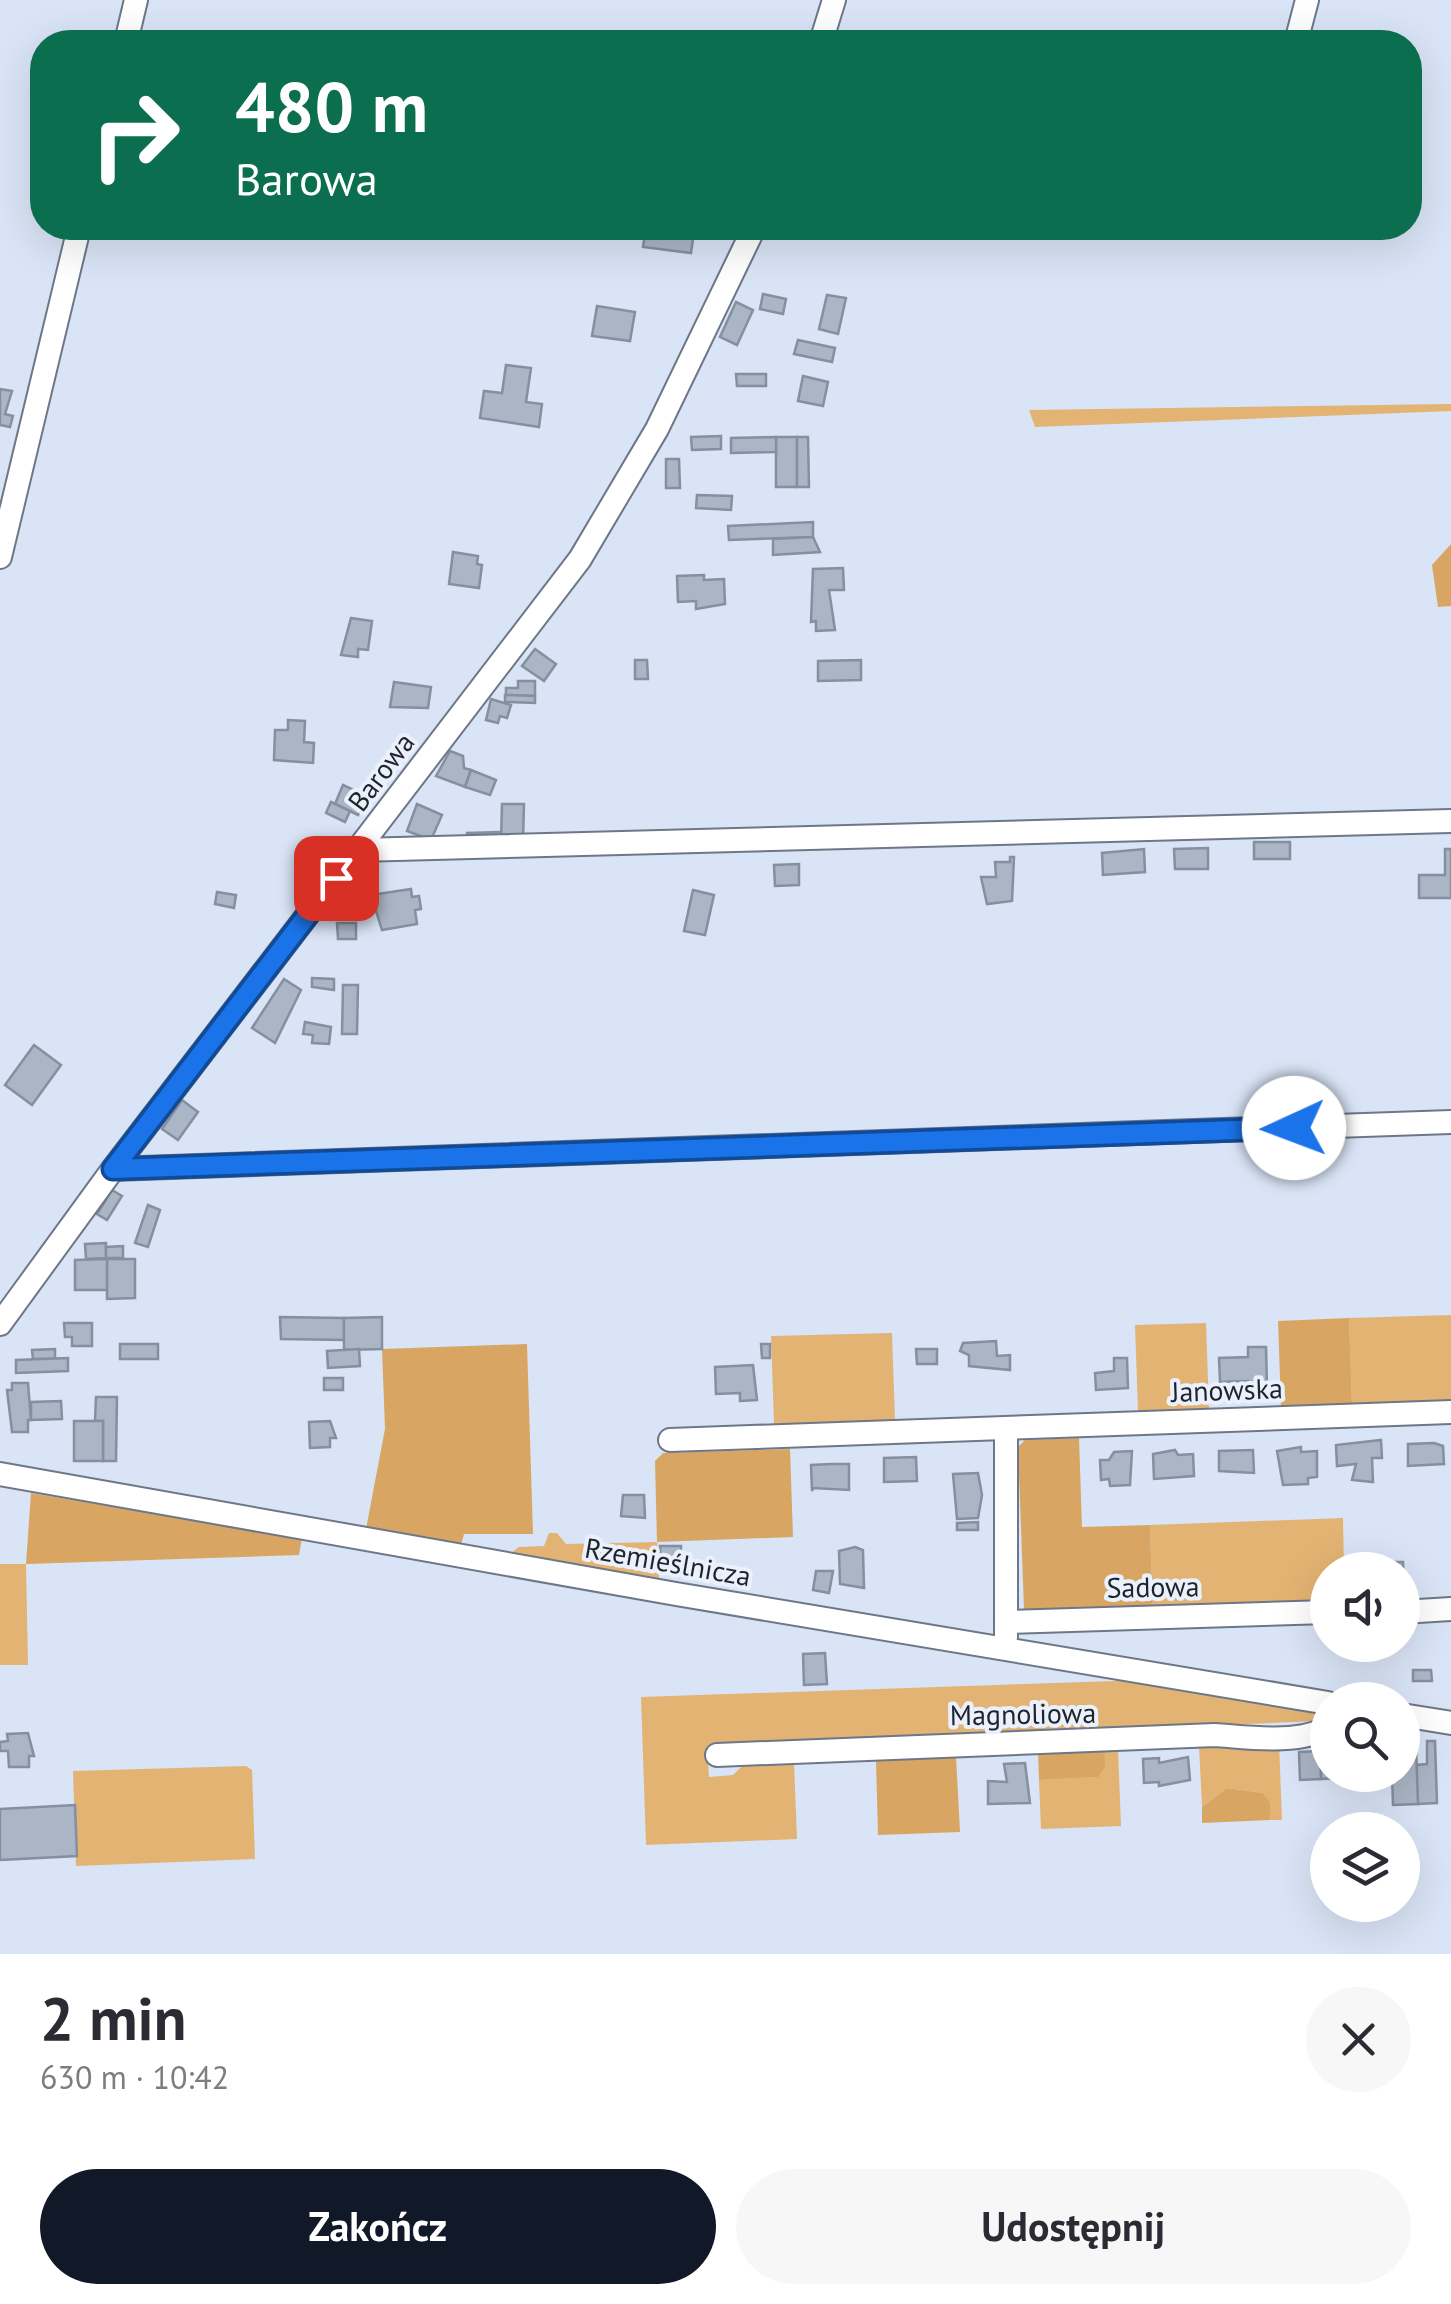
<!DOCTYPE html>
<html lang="pl">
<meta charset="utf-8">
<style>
:root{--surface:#fff;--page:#f7f7f7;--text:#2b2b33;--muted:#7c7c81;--accent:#111827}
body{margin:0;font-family:"PT Sans",sans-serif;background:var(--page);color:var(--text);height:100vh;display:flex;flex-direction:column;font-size:38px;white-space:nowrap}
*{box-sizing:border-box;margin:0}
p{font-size:32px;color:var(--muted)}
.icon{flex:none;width:55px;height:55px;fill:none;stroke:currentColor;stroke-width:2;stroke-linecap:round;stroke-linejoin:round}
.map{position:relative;height:1954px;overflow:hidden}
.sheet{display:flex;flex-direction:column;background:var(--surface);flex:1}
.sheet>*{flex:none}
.guide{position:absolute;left:30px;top:30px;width:1392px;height:210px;border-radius:40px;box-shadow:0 10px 40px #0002;background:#0b6e4f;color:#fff;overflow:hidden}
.fabs{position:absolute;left:1310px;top:1552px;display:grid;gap:20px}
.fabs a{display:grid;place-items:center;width:110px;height:110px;border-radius:50%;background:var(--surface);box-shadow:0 10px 40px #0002;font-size:50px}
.pin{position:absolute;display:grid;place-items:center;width:85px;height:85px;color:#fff;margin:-42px;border-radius:20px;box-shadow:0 5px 15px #0006}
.me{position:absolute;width:110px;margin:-55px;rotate:268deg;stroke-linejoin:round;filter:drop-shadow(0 0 8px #0008)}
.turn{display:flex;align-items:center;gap:35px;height:210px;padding:0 40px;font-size:45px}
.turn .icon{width:130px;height:130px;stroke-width:2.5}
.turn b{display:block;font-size:70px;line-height:85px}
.round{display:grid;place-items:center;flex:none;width:105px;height:105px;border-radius:52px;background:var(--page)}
.overview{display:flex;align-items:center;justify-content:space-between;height:170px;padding:0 40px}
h1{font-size:60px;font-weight:800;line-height:75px}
.button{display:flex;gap:20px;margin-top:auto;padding:20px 40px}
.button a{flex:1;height:115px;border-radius:60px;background:var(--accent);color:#fff;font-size:40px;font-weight:800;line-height:115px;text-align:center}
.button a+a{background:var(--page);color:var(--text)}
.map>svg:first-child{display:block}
.green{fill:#e3b373}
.forest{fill:#d8a662}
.building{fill:#aab5c5;stroke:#858f9f;stroke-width:2.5}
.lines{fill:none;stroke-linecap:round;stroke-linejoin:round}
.minor-casing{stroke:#6d7787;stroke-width:26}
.minor{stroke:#fff;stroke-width:22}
.route-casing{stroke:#114b97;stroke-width:25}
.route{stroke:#1a73e8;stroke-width:18}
.labels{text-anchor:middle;stroke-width:8;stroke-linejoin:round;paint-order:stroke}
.street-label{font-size:28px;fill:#1f232a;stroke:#eaf1fc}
</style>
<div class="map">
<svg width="1451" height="1954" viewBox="0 0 1451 1954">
<rect width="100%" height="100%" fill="#d9e4f6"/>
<g class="green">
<polygon points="1451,404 1451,411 1035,427 1029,410"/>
<polygon points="1451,1315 1451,1400 1352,1403 1349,1318"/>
<polygon points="1206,1323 1209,1409 1138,1411 1135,1325"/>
<polygon points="892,1333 895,1420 774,1424 771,1336"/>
<polygon points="1343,1518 1344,1570 1328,1570 1327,1605 1153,1611 1150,1525"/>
<polygon points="549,1533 557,1533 566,1544 657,1542 659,1578 511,1553 519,1547 544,1546"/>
<polygon points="0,1564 26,1564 28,1665 0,1665"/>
<polygon points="1145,1680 1326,1710 1319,1721 707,1746 709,1777 733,1775 743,1765 794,1763 797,1839 646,1845 641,1697"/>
<polygon points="1279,1743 1282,1820 1270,1820 1270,1802 1263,1793 1227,1788 1202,1807 1199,1745"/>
<polygon points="1118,1749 1121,1826 1041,1829 1039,1780 1097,1777 1104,1750"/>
<polygon points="246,1766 252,1770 255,1859 76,1866 73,1771"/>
</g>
<g class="forest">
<polygon points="1451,544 1451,606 1438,607 1432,565"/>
<polygon points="1349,1318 1352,1403 1281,1406 1278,1321"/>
<polygon points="527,1344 533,1534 464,1534 461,1545 366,1529 385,1429 382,1349"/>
<polygon points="1079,1438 1082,1527 1150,1525 1153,1611 1031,1615 1024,1609 1018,1447 1025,1440"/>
<polygon points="790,1449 793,1537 657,1542 655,1461 663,1453"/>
<polygon points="31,1493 302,1538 299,1555 26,1564"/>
<polygon points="1104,1750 1105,1767 1098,1777 1039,1780 1038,1752"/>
<polygon points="956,1756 960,1832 878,1835 876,1760"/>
<polygon points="1227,1788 1263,1793 1270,1802 1270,1820 1202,1823 1202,1807"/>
</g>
<g class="building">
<polygon points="646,228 694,232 691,253 643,247"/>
<polygon points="763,294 786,299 783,314 760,309"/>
<polygon points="827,295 846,298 838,334 819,329"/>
<polygon points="736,302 753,310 737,345 720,337"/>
<polygon points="597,306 635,312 630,341 592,336"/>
<polygon points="798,340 835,348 832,362 794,354"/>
<polygon points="506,365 531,368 526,402 542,404 539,427 480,418 484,391 502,393"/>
<polygon points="736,374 766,374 766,386 737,386"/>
<polygon points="803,376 828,382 823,406 798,401"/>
<polygon points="0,389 12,391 5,414 13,416 10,427 0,425"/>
<polygon points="721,436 721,449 692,450 691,437"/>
<rect x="776" y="437" width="21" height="50"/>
<polygon points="776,437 776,452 731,453 731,438"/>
<polygon points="797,437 808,437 809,487 797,487"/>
<polygon points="666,459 679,459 680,488 666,488"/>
<polygon points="697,495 732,496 731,510 696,508"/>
<polygon points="813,522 813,537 729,540 728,526"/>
<polygon points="813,537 820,552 773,555 773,539"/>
<polygon points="453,552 478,556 477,564 482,565 479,588 449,584"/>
<polygon points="843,568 844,590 829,590 835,630 816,631 816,621 811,622 813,569"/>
<polygon points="704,575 704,580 724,579 725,604 696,609 696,601 678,602 677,576"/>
<polygon points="351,618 372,621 368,650 358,649 358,657 341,655"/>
<polygon points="535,649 556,664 544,681 522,666"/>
<polygon points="635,660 647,660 648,679 635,679"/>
<polygon points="861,660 861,680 818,681 818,661"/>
<polygon points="518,681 535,681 535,696 506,695 506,688 518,688"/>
<polygon points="394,682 431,687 428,708 390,707"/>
<polygon points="505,695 535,696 535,703 505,702"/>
<polygon points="491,699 511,705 507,718 500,716 498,723 486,720"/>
<polygon points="288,720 305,721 304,742 314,743 313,763 274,760 275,730 288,730"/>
<polygon points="450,751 463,756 464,768 471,770 465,787 436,776"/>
<polygon points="471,770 496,780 490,795 465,787"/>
<polygon points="343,785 367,796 358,815 335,804"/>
<polygon points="331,802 350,811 345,822 326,813"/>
<polygon points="417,804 442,815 431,840 407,831"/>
<polygon points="502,804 524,804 523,841 501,841"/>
<polygon points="501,832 501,841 467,842 467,833"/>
<rect x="1254" y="842" width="36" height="17"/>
<polygon points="1208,848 1208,869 1175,869 1174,849"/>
<polygon points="1144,849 1145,872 1103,875 1102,853"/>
<polygon points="1445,849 1451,849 1451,898 1419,898 1419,875 1445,875"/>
<polygon points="1010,857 1014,857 1012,901 987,904 981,877 996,877 995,862 1010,862"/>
<polygon points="799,864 799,885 775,886 774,865"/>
<polygon points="411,889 412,897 419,896 421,909 415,910 417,924 382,930 371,895"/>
<polygon points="693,890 714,895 705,935 684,931"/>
<polygon points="217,892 236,895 234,908 215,904"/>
<polygon points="337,923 356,923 356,939 338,939"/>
<polygon points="312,978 334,979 334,990 312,987"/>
<polygon points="284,979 301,990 275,1043 252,1028"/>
<polygon points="343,985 358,985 357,1034 342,1034"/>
<polygon points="305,1022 331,1027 329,1044 312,1043 313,1035 303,1034"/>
<polygon points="34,1045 61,1065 32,1105 5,1085"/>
<polygon points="182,1100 198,1112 178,1140 162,1129"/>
<polygon points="112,1190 122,1196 107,1220 97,1214"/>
<polygon points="148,1205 160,1210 148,1247 135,1243"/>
<polygon points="106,1243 106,1258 86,1259 85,1244"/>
<polygon points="123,1246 123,1258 106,1258 106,1247"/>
<polygon points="107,1259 135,1259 135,1298 107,1299"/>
<polygon points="107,1259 107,1290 75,1290 75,1260"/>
<polygon points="280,1317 344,1318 344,1340 281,1339"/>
<polygon points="382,1317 382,1349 344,1350 344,1318"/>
<polygon points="64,1323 92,1323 92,1346 72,1346 72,1337 65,1337"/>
<polygon points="996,1341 997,1356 1010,1355 1010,1370 969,1366 969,1355 960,1351 963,1343"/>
<rect x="120" y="1344" width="38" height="15"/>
<polygon points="761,1344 770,1344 770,1358 762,1358"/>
<polygon points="1248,1347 1266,1347 1267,1387 1248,1388 1248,1381 1220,1382 1219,1358 1248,1357"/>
<polygon points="55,1349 55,1359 33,1359 32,1350"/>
<polygon points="359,1349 360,1366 328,1368 327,1351"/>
<polygon points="916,1349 937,1349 937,1364 917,1364"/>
<polygon points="68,1358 68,1371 16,1373 16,1360"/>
<polygon points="1114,1358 1127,1358 1128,1388 1096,1390 1095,1373 1114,1371"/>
<polygon points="753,1365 757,1400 740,1401 740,1393 716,1394 715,1367"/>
<rect x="324" y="1378" width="19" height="12"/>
<polygon points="12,1383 28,1383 31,1420 28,1420 28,1432 12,1432 7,1390 12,1390"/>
<polygon points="96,1397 117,1397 116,1461 103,1461 103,1421 95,1421"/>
<polygon points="61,1401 62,1419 31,1420 31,1402"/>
<rect x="74" y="1421" width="29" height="40"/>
<polygon points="330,1421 336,1438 330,1438 330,1447 310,1448 309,1422"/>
<polygon points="1381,1440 1382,1458 1372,1458 1373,1482 1352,1480 1356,1464 1337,1466 1336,1445"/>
<polygon points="1434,1443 1443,1446 1444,1464 1408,1466 1408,1444"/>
<polygon points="1301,1447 1301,1452 1317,1451 1317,1477 1308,1478 1308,1484 1283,1485 1277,1451"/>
<polygon points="1175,1450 1178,1455 1193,1454 1194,1476 1154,1479 1153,1454"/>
<polygon points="1253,1450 1254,1473 1219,1471 1219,1451"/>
<polygon points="1132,1451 1130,1485 1110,1486 1109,1479 1101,1480 1100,1460 1109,1460 1114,1452"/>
<polygon points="916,1457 917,1481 884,1482 884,1458"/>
<polygon points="831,1464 849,1464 849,1490 813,1488 812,1491 811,1465"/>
<polygon points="978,1473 982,1495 978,1518 957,1519 953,1474"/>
<polygon points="623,1495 644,1495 645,1518 621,1516"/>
<polygon points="978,1522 978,1530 957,1530 957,1523"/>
<polygon points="660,1546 681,1546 681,1564 660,1563"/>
<polygon points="855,1547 863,1550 864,1588 840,1584 839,1551"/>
<polygon points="1361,1562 1403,1562 1404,1585 1402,1570 1361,1570"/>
<polygon points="816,1571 833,1571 829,1593 813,1590"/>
<polygon points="825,1653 827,1684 804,1685 803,1654"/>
<polygon points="1413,1670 1431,1670 1432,1681 1413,1681"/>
<polygon points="28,1733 34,1756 29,1756 29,1767 9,1767 8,1751 0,1751 0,1742 8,1741 7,1734"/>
<polygon points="1427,1741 1435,1741 1437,1803 1418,1804 1416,1765 1427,1764"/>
<polygon points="1402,1747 1416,1747 1418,1804 1393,1805 1392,1775 1402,1775"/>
<polygon points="1328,1750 1328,1775 1342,1778 1321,1779 1320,1751"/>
<polygon points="1320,1751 1321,1779 1300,1780 1299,1752"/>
<polygon points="1188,1757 1190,1780 1159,1786 1159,1782 1144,1783 1143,1759 1159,1758 1159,1763"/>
<polygon points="1025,1763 1030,1803 988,1804 988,1781 1007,1782 1004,1764"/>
<polygon points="75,1805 77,1856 0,1860 0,1809"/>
</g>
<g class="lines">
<g class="minor-casing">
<g id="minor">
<polyline points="126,42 136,0"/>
<polyline points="821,42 834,0"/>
<polyline points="1296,42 1307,0"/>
<polyline points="0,557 79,228"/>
<polyline points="359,850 1451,821"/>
<polyline points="113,1169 1451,1122"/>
<polyline points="0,1324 113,1169 580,559 657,429 754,228"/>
<polyline points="1006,1431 1006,1637"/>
<polyline points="670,1440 1451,1412"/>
<polyline points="0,1474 676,1594 1328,1703"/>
<polyline points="1402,1612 1451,1609"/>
<polyline points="1007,1622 1328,1612"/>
<polyline points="1402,1715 1451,1723"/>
<path d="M717 1755 1215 1735C1247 1737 1300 1745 1328 1727"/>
</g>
</g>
<use href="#minor" class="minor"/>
</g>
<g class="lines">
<g class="route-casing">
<polyline id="route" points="336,878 113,1169 1294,1128"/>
</g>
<use href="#route" class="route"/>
</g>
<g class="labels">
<g class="street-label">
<text transform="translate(381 772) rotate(-53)" y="10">Barowa</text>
<text transform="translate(1227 1390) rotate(-2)" y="10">Janowska</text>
<text transform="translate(668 1562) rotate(10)" y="10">Rzemieślnicza</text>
<text transform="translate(1153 1587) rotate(-1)" y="10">Sadowa</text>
<text transform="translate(1023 1714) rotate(-1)" y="10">Magnoliowa</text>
</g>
</g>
</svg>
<div class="fabs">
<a><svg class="icon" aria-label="sound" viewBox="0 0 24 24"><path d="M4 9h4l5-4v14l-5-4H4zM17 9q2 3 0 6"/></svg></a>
<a><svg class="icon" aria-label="search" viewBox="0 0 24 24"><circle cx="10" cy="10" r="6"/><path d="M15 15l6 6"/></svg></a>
<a><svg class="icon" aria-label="layers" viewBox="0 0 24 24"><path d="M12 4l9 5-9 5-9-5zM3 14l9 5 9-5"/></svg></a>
</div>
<div class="pin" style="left:336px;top:878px;background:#d93025"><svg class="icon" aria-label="arrive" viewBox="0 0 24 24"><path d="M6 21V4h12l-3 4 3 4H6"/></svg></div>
<svg class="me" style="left:1294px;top:1128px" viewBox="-20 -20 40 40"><circle r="19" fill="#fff"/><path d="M0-13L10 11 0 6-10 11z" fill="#1a73e8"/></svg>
<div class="guide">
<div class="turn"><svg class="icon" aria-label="right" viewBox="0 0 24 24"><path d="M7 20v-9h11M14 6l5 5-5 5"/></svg><div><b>480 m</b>Barowa</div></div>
</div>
</div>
<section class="sheet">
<div class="overview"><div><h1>2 min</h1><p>630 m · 10:42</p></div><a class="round"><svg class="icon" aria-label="close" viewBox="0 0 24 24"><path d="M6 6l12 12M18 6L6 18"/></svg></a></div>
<div class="button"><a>Zakończ</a><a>Udostępnij</a></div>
</section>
